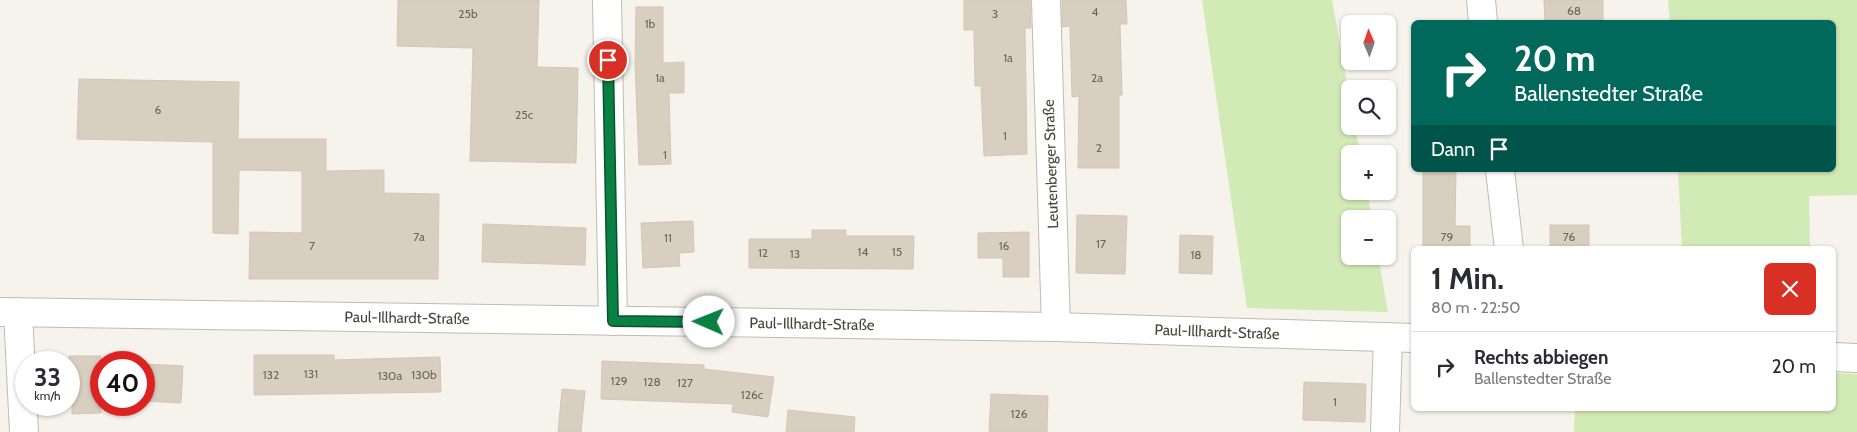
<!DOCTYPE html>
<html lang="de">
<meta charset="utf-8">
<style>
:root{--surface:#fff;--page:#f2f2f3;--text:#2b2b33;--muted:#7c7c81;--line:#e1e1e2}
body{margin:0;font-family:Cabin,sans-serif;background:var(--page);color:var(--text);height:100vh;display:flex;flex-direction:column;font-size:19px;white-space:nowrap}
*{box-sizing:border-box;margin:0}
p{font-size:16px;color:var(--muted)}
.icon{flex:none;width:28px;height:28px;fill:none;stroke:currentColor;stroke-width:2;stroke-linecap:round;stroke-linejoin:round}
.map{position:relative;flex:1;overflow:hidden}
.sheet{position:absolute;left:1411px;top:246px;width:425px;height:165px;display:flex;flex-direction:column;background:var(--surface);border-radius:8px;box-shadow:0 1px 4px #0004}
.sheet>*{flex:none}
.top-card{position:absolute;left:1411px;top:20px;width:425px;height:152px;border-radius:8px;box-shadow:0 1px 4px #0004;background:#00695c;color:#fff;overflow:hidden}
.needle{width:32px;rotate:358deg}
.controls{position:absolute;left:1341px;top:15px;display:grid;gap:10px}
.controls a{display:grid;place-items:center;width:55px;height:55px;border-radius:8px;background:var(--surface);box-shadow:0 1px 4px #0004;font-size:25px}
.speed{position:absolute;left:15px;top:351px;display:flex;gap:10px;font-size:25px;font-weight:700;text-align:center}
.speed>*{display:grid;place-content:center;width:65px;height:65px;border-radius:50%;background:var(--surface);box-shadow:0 1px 4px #0004;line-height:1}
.speed small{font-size:12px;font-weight:400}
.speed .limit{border:8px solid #d22;background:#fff;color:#111}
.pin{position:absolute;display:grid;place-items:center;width:42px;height:42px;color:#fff;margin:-21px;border:2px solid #fff;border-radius:50%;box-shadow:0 1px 5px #0007}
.me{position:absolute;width:55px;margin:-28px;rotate:271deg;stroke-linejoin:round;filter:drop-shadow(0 0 4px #0008)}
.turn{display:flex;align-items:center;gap:18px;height:105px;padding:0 20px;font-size:22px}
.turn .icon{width:65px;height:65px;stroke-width:2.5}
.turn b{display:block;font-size:35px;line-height:42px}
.then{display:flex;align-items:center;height:48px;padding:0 20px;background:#0003;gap:10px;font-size:19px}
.round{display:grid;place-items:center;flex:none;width:52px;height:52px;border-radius:8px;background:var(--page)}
.summary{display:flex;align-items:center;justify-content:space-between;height:85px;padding:0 20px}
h1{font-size:30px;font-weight:700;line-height:38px}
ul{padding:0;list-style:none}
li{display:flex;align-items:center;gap:15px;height:70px;padding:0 20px;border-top:1px solid var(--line)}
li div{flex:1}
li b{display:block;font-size:19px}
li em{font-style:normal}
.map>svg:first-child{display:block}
.green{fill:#d2eab5}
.building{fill:#d8cfc1;stroke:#d3c7b4}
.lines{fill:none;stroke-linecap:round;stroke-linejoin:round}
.minor-casing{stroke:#c2bbae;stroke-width:30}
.minor{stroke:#fff;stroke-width:28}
.route-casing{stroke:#07532c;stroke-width:12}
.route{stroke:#0b8043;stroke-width:9}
.labels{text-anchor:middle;stroke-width:4.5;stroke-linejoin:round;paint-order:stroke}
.number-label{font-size:12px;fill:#6e675b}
.street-label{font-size:15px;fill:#4b4439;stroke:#fff}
</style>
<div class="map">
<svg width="1857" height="432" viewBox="0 0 1857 432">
<rect width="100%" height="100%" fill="#f6f3ec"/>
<g class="green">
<polygon points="1202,0 1332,0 1350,100 1350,126 1355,126 1360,154 1350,154 1350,191 1367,191 1372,219 1350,219 1350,256 1378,256 1388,312 1247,308"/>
<polygon points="1668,0 1857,0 1857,195 1809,196 1810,249 1682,249 1678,170 1834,170 1834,22 1670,22"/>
<polygon points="1834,373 1857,374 1857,432 1574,432 1575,409 1834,409"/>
</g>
<g class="building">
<polygon points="398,0 539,0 537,67 578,68 576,163 470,161 473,48 397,46"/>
<polygon points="964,0 1030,0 1031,28 1025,28 1027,154 984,156 981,86 975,86 974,30 964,30"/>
<polygon points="1062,0 1126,0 1127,24 1120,24 1122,95 1119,95 1119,168 1078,168 1079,96 1072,97 1070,26 1062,27"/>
<polygon points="1544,0 1603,0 1603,22 1545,22"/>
<polygon points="636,7 663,7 663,63 684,62 684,93 669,93 671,164 639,165 635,63"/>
<polygon points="79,79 239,82 238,139 326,139 326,171 384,170 384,193 439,194 438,279 249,279 250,232 302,233 302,171 239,170 238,234 213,233 213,142 77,139"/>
<polygon points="1423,170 1456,170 1455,226 1470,226 1470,249 1423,249"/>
<polygon points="1077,215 1127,216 1125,274 1076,273"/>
<polygon points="693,221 694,252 679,253 680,266 643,268 641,223"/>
<polygon points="483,224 586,228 585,265 482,262"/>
<rect x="1550" y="225" width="39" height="24"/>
<polygon points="812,230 846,230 846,236 914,236 913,269 749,268 749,239 812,239"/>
<polygon points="1029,232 1029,277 1003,277 1003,258 978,258 978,233"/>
<polygon points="1180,235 1213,236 1212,274 1179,273"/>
<polygon points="254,355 334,355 334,360 440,357 441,392 254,395"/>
<polygon points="69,356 101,356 101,413 72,414 72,396 69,396"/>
<polygon points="602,361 704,365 704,369 774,377 768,417 732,412 733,404 601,399"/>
<polygon points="144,364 183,366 181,403 144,401"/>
<polygon points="1304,382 1366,384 1365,422 1303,420"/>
<polygon points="562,389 585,391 581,432 558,432"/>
<polygon points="991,394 1048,396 1047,432 989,432"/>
<polygon points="788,410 855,417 854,432 786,432"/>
</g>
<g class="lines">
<g class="minor-casing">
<g id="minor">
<polyline points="607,0 613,321"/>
<polyline points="1046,0 1056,327"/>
<polyline points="1481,0 1483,22"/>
<polyline points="1500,170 1509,249"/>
<polyline points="0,312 1056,327 1414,338"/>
<polyline points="18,312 24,432"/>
<polyline points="1834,357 1857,358"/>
<polyline points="1385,432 1388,337"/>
</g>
</g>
<use href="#minor" class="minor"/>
</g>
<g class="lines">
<g class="route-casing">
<polyline id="route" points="608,60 613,321 709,322"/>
</g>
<use href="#route" class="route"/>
</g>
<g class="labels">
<g class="number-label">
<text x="1574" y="15">68</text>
<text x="1095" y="16">4</text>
<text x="468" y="18">25b</text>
<text x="995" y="18">3</text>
<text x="650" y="28">1b</text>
<text x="1008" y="62">1a</text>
<text x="660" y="82">1a</text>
<text x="1097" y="82">2a</text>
<text x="158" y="114">6</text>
<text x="524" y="119">25c</text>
<text x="1005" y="140">1</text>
<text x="1099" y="152">2</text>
<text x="665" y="159">1</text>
<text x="419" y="241">7a</text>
<text x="1447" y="241">79</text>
<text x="1569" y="241">76</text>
<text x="668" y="242">11</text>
<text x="1101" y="248">17</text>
<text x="312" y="250">7</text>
<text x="1004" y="250">16</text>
<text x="863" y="256">14</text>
<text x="897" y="256">15</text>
<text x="763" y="257">12</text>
<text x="795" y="258">13</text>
<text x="1196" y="259">18</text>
<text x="311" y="378">131</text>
<text x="271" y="379">132</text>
<text x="424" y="379">130b</text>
<text x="390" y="380">130a</text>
<text x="619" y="385">129</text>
<text x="652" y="386">128</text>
<text x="685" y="387">127</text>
<text x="752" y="399">126c</text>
<text x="1335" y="406">1</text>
<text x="1019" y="418">126</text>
</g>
<g class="street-label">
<text transform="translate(1051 164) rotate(-92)" y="5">Leutenberger Straße</text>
<text transform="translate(407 318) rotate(1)" y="5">Paul-Illhardt-Straße</text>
<text transform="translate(812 324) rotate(1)" y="5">Paul-Illhardt-Straße</text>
<text transform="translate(1217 332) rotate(2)" y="5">Paul-Illhardt-Straße</text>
</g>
</g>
</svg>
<div class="controls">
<a><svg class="needle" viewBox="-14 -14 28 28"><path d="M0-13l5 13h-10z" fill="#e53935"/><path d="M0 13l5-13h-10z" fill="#7c7c81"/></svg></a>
<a><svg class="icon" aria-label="search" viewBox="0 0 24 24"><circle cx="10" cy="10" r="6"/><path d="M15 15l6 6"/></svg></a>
<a>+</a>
<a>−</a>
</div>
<div class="speed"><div>33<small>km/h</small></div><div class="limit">40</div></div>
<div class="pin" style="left:608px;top:60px;background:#d93025"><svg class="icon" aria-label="arrive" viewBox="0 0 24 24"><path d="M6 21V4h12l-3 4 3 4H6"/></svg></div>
<svg class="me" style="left:709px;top:322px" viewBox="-20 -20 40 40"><circle r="19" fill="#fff"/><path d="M0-13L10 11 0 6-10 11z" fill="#0b8043"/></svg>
<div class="top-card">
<div class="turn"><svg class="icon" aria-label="right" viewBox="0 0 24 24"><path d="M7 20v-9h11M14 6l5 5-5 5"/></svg><div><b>20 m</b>Ballenstedter Straße</div></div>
<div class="then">Dann<svg class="icon" aria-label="arrive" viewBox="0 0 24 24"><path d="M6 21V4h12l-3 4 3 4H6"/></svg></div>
</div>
<section class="sheet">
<div class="summary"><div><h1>1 Min.</h1><p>80 m · 22:50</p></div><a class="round" style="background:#d93025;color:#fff"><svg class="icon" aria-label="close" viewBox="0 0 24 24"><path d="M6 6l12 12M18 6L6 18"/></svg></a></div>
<ul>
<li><svg class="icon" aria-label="right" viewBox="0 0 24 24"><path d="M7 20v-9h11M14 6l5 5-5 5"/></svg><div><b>Rechts abbiegen</b><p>Ballenstedter Straße</p></div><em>20 m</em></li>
</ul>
</section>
</div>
